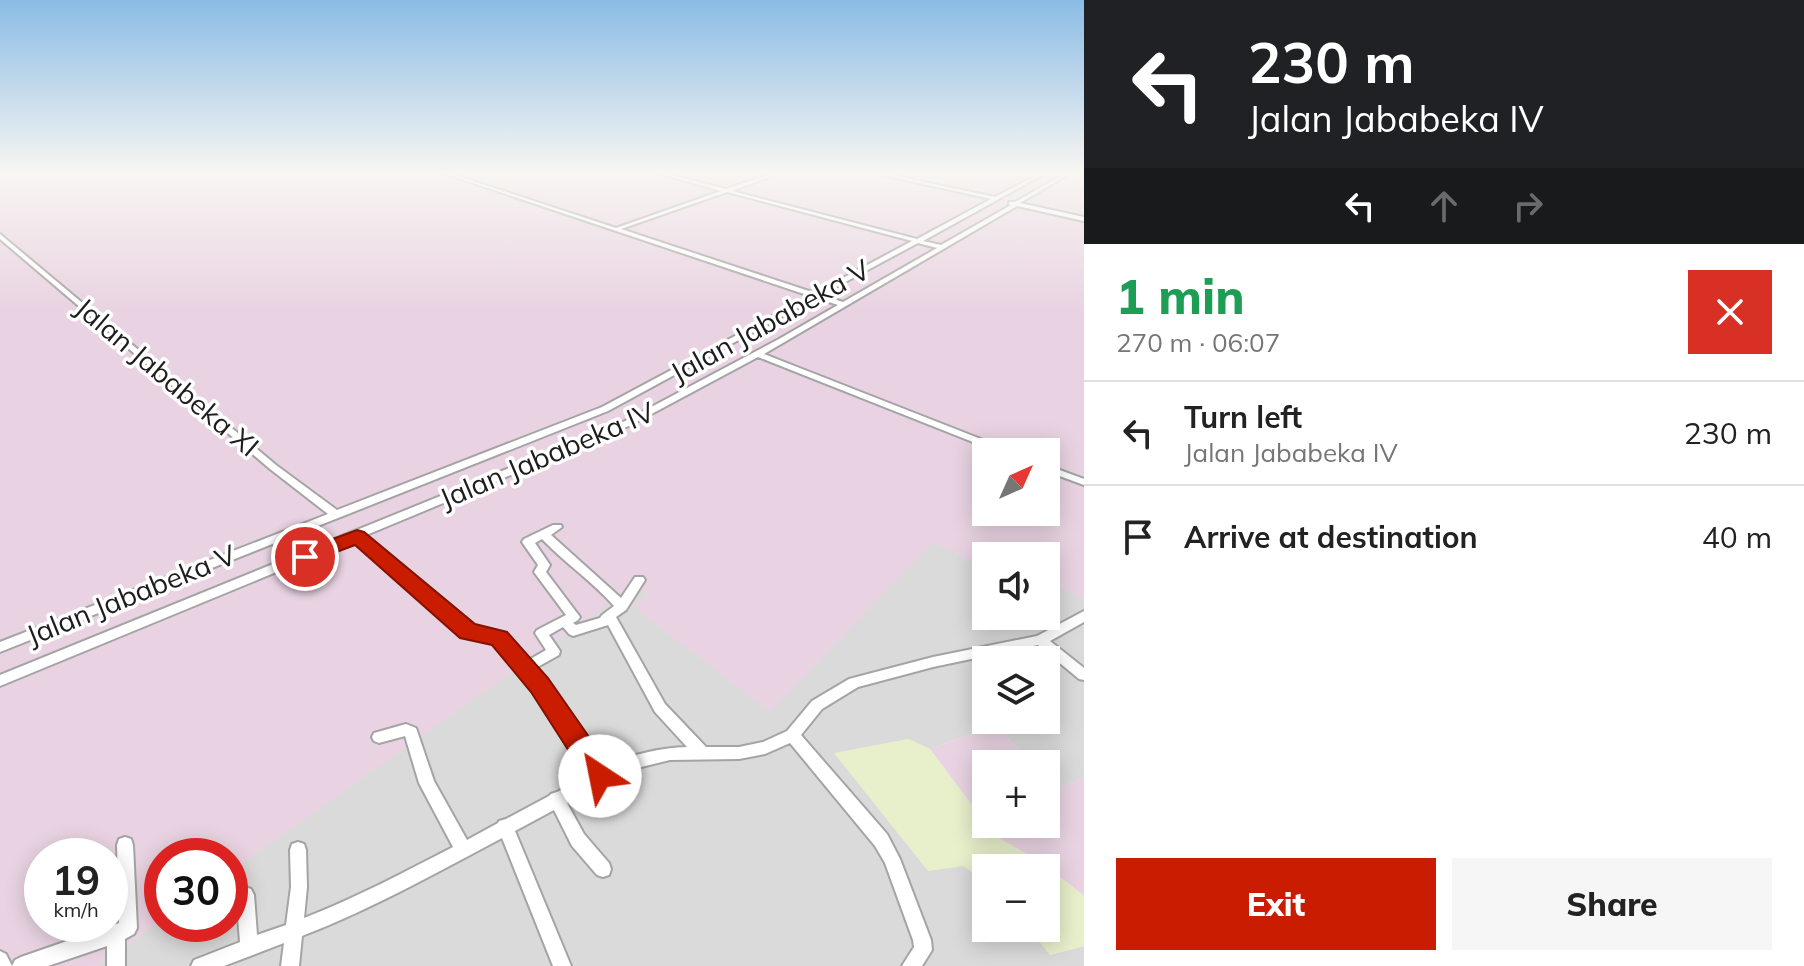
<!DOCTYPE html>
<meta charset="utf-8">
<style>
:root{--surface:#fff;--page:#f6f6f6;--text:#222;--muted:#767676;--line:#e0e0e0;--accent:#ca1c00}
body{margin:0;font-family:Mulish,sans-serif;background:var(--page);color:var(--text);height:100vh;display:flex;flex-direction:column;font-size:30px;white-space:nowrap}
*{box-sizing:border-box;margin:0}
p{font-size:26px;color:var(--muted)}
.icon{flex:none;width:44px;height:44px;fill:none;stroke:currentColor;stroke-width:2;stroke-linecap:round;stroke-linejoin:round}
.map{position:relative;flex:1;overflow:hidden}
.panel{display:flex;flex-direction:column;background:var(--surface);width:720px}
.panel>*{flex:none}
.hud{background:#202124;color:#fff;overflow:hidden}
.needle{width:52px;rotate:45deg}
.controls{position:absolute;left:972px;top:438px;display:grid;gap:16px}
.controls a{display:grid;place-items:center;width:88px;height:88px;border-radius:0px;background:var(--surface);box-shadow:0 4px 20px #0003;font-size:40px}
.speed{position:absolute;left:24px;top:838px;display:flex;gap:16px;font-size:40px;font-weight:700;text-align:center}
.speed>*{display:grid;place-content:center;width:104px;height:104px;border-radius:50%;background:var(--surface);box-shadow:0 4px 20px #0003;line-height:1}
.speed small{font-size:20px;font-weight:400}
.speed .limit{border:12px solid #d22;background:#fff;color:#111}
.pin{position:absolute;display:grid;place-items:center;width:68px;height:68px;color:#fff;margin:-34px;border:4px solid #fff;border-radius:50%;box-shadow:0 2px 8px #0007}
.me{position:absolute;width:88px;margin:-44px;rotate:326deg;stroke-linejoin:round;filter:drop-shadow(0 0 6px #0008)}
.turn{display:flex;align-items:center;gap:28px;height:168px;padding:0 32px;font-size:36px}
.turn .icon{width:104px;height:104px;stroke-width:2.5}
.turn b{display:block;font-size:56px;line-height:68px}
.lanes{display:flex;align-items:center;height:76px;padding:0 32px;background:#0003;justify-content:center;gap:40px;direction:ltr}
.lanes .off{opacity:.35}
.round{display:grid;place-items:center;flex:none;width:84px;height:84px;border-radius:0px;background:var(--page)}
.headline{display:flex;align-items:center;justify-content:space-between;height:136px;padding:0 32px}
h1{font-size:48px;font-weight:800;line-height:60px;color:#1e9e55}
.primary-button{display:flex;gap:16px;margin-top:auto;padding:16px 32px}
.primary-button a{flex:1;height:92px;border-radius:0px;background:var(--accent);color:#fff;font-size:32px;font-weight:800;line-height:92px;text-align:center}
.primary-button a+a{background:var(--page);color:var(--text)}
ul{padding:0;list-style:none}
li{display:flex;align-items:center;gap:24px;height:104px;padding:0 32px;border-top:2px solid var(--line)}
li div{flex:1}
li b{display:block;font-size:30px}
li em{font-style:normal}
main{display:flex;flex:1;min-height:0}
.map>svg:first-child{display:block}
.residential{fill:#dbdada;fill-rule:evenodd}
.industrial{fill:#e9d3e2;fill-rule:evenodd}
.farmland{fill:#e8efcb}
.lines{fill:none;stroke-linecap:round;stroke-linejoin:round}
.minor-casing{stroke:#a4a4a4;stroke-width:4}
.minor{fill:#fff;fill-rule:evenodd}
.route{fill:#ca1c00;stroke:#831200;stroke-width:2}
.labels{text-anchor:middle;stroke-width:7;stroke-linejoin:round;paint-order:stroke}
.street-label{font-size:28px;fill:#1d1d1d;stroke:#fff}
</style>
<main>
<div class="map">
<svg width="1084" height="966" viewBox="0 0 1084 966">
<rect width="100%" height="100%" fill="#efece2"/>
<path class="residential" d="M0 174H1084V778L1054 789 1046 780V764H1031L996 725 930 749 908 739 964 866 986 883V928H1029L1050 955 1084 946V966H0ZM986 452H1046V512H986ZM986 556H1046V616H986ZM986 660H1046V720H986ZM42 856H110V924H42ZM162 856H230V924H162Z"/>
<g class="industrial">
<path d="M0 174H1084V599L1046 582V556H986V568L933 542 770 711 632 606 648 595 636 584 230 872V856H162V920L98 966H0ZM986 452H1046V512H986ZM42 856H110V924H42Z"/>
<polygon points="996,725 1031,764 986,764 986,824 930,749"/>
<polygon points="1084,778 1084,896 1043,863 995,836 986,824 1046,824 1046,780 1054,789"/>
</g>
<polygon class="farmland" points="908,739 930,749 995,836 1043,863 1084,896 1084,946 1050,955 1029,928 1046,928 1046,868 986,868 986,883 964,866 928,871 834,753"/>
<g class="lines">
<g class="minor-casing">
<g id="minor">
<path d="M446 174H452L616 228 721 191 661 174H668L726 189 771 174H777L732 191 917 239 991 199 878 174H886L995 197 1039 174H1044L923 241 941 245 1011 205 1009 204V202H1015L1064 174H1069L1020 203 1084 217V221L1017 206 764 354 1009 450 1011 452H998L758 357 631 425 364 536 472 628 505 636 527 661 546 650 535 633 537 630 566 615 534 572 538 565 522 542 524 539 553 525H561L562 527 551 535 621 598 635 577H643L645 580 626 610 616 617 665 704 706 747H739L763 742 787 731 812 701 849 679 933 657 1037 636 1084 611V622L1050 641 1084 668V680L1079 679 1038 645 933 667 858 687 822 709 801 735 887 834 900 859 931 940 932 950 922 966H902L914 947 913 940 885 863 875 846 790 743 765 754 739 759 670 760 629 770 567 803 584 834 609 863 611 869 609 875 603 877 597 875 572 846 554 810 515 831 571 966H553L502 838C436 873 372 909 302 936L299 966H281L284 943 224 966H191L194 960 240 942 237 903 230 901V868L238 870 242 886 251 889 254 895 257 935 286 925 291 887 290 850 292 844 298 842 304 844 306 850 307 887 304 918C356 898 404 872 453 847L419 783 405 736 379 743 374 741 372 737 374 733 406 724 416 728 434 781 467 840 498 823 499 821 506 819 549 796 551 794 557 792 591 775 535 689 497 643 464 635 354 540 0 686V675L625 421 779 339 838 305 816 298 608 411 0 652V642L328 514 270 469 0 239V234L276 465 337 510 602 407 810 296ZM727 192 912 241 815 293 621 229ZM918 243 937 248 843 302 821 295ZM542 539C565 563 593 582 614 606L602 615 600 618 576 625 573 623 578 620 580 617 546 572 550 565 535 543ZM608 625 655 712 687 747C658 748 629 755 603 768L545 681 534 669 559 655 560 651 549 635 563 627 569 634 573 636Z"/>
<polygon points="1046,465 1084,479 1084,485 1046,471"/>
<polygon points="125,837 131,839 133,845 137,928 134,934 125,939 125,966 107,966 107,946 48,966 0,966 0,951 6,954 12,966 15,960 21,957 119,923 117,845 119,839"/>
</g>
</g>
<use href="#minor" class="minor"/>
</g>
<linearGradient id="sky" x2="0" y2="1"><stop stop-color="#8bbce5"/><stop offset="0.56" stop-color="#f8f6f2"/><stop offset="1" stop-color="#f8f6f2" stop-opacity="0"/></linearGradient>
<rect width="1084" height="309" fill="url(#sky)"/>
<polygon class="route" points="357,530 364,532 475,624 507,632 548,678 610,767 614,776 610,784 600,788 590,784 531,692 492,645 460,638 355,545 305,564 294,557 297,552"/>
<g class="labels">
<g class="street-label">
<text transform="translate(770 321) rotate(-29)" y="10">Jalan Jababeka V</text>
<text transform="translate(167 377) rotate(40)" y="10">Jalan Jababeka XI</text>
<text transform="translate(547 455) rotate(-23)" y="10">Jalan Jababeka IV</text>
<text transform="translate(131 595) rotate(-22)" y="10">Jalan Jababeka V</text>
</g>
</g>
</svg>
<div class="controls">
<a><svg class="needle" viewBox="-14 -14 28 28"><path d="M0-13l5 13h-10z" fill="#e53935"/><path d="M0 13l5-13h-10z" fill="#767676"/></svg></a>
<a><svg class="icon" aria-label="sound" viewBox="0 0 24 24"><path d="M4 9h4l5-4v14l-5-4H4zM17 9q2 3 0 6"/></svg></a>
<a><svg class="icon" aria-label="layers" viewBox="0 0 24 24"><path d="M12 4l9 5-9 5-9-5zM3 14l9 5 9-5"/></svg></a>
<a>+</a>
<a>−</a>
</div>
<div class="speed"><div>19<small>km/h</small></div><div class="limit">30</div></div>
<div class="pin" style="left:305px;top:557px;background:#d93025"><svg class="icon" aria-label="arrive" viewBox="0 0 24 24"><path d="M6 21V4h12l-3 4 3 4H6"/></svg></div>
<svg class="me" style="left:600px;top:776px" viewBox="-20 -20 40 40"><circle r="19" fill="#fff"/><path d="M0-13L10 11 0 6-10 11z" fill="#ca1c00"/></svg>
</div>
<section class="panel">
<div class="hud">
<div class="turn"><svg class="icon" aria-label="left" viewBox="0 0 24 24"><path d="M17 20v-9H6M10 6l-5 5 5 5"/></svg><div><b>230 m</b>Jalan Jababeka IV</div></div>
<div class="lanes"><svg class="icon" aria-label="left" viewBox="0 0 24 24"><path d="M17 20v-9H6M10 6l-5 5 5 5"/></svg><svg class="icon off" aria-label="ahead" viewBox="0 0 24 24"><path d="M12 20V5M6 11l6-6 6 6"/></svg><svg class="icon off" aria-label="right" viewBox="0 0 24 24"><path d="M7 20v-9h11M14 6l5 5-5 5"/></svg></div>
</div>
<div class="headline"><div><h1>1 min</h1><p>270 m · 06:07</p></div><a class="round" style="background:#d93025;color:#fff"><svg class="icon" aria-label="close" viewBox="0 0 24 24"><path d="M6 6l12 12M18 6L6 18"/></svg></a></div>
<ul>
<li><svg class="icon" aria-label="left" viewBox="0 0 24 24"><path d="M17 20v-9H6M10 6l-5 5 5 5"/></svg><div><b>Turn left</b><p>Jalan Jababeka IV</p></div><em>230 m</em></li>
<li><svg class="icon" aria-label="arrive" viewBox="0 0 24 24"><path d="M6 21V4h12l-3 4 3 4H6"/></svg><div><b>Arrive at destination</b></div><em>40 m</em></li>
</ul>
<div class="primary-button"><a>Exit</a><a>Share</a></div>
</section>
</main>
